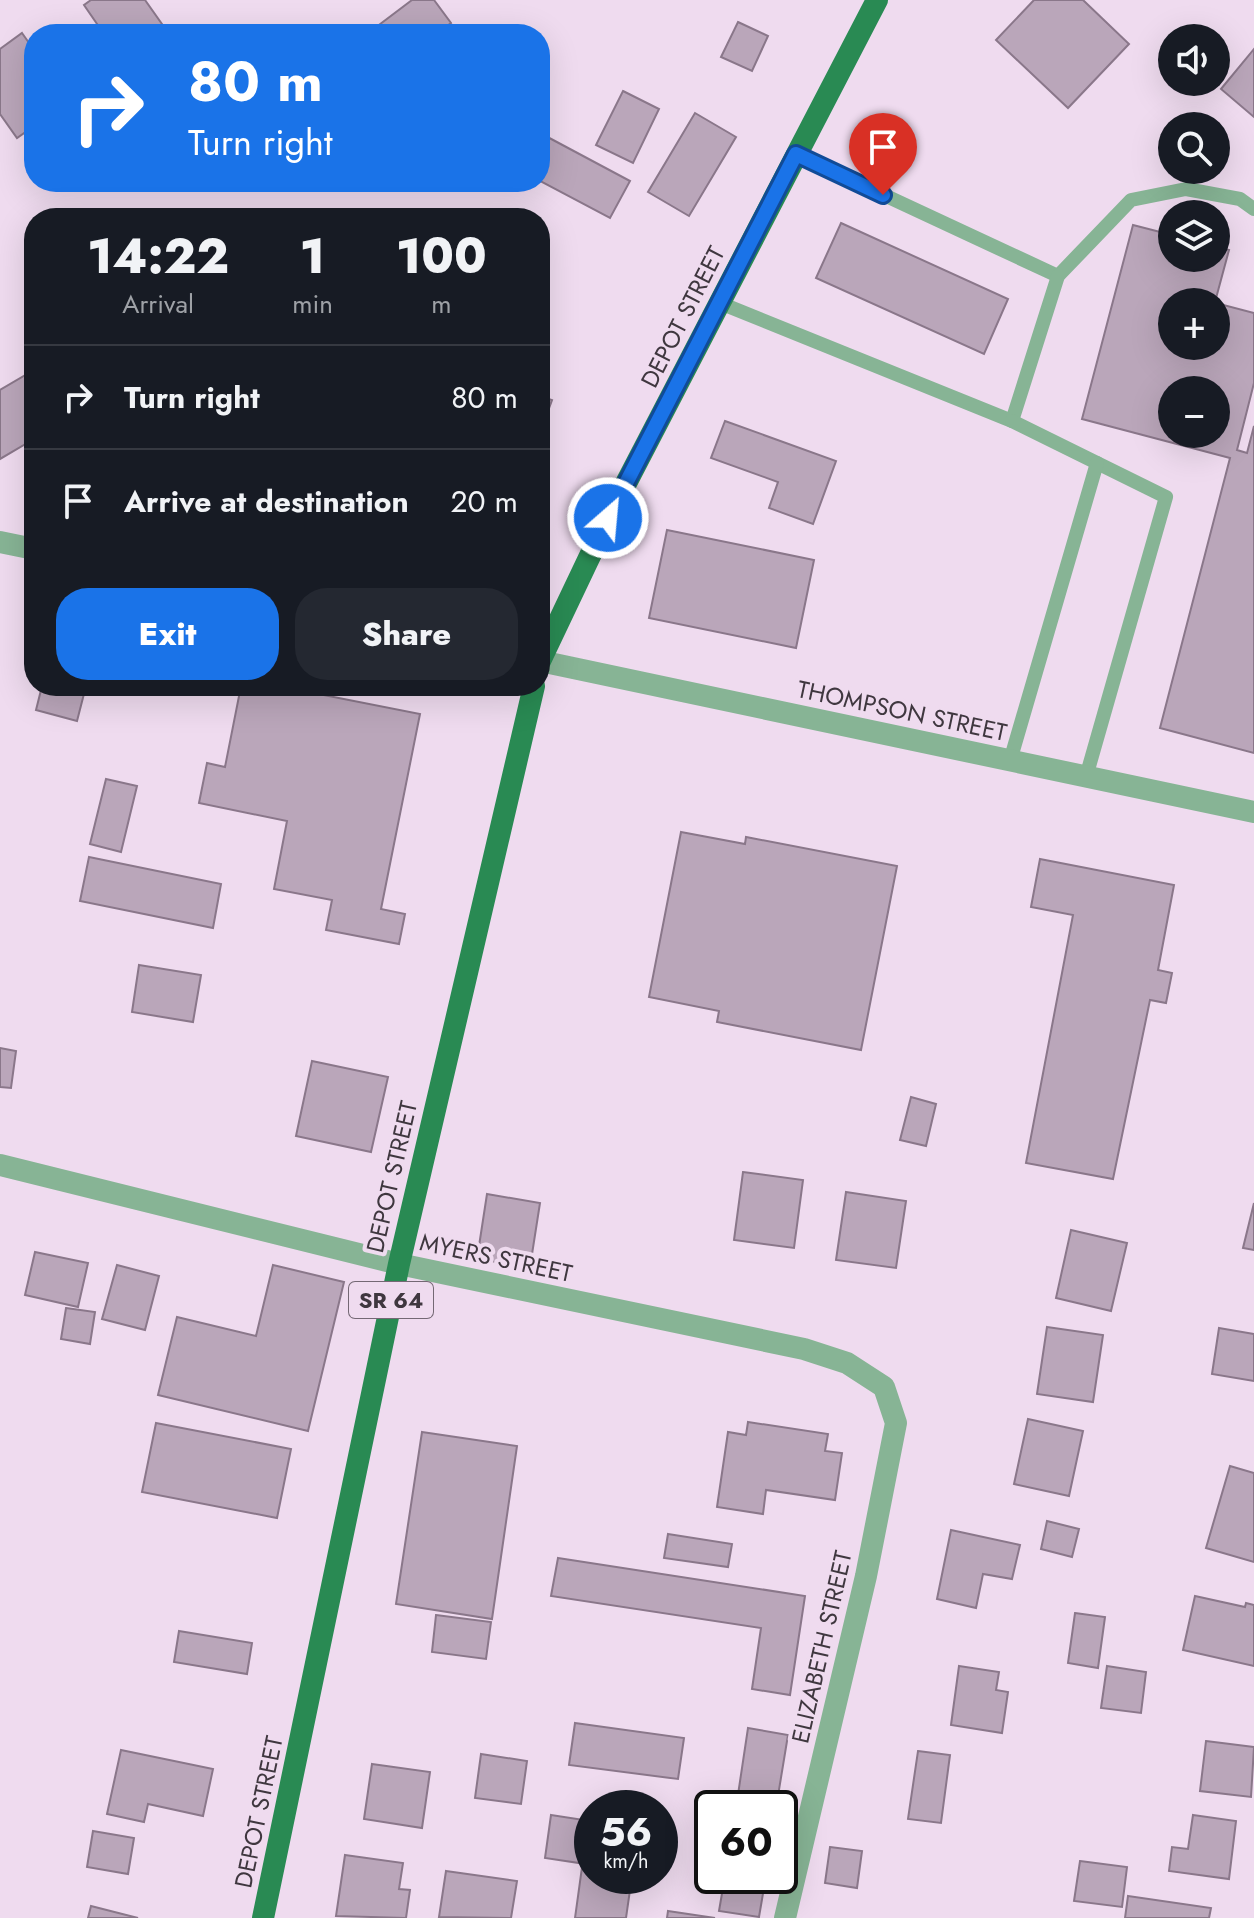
<!DOCTYPE html>
<meta charset="utf-8">
<style>
:root{--surface:#171b24;--page:#242831;--text:#f1f3f6;--muted:#9ea1a6;--line:#363941;--accent:#1a73e8}
body{margin:0;font-family:Jost,sans-serif;background:var(--page);color:var(--text);height:100vh;display:flex;flex-direction:column;font-size:30px;white-space:nowrap}
*{box-sizing:border-box;margin:0}
p{font-size:26px;color:var(--muted)}
.icon{flex:none;width:44px;height:44px;fill:none;stroke:currentColor;stroke-width:2;stroke-linecap:round;stroke-linejoin:round}
.map{position:relative;flex:1;overflow:hidden}
.panel{position:absolute;left:24px;top:208px;width:526px;height:488px;display:flex;flex-direction:column;background:var(--surface);border-radius:32px;box-shadow:0 8px 32px #0002}
.panel>*{flex:none}
.top-card{position:absolute;left:24px;top:24px;width:526px;height:168px;border-radius:32px;box-shadow:0 8px 32px #0002;background:#1a73e8;color:#fff;overflow:hidden}
.buttons{position:absolute;left:1158px;top:24px;display:grid;gap:16px}
.buttons a{display:grid;place-items:center;width:72px;height:72px;border-radius:50%;background:var(--surface);box-shadow:0 8px 32px #0002;font-size:40px}
.speed{position:absolute;left:574px;top:1790px;display:flex;gap:16px;font-size:40px;font-weight:700;text-align:center}
.speed>*{display:grid;place-content:center;width:104px;height:104px;border-radius:50%;background:var(--surface);box-shadow:0 8px 32px #0002;line-height:1}
.speed small{font-size:20px;font-weight:400}
.speed .limit{border:4px solid #111;border-radius:12px;background:#fff;color:#111}
.pin{position:absolute;display:grid;place-items:center;width:68px;height:68px;color:#fff;margin:-82px -34px;border-radius:50% 50% 50% 0;rotate:-45deg;box-shadow:0 0 8px #0007}
.pin .icon{rotate:45deg}
.me{position:absolute;width:88px;margin:-44px;rotate:27deg;stroke-linejoin:round;filter:drop-shadow(0 0 6px #0008)}
.turn{display:flex;align-items:center;gap:28px;height:168px;padding:0 32px;font-size:36px}
.turn .icon{width:104px;height:104px;stroke-width:2.5}
.turn b{display:block;font-size:56px;line-height:68px}
.eta{display:flex;justify-content:space-evenly;align-items:center;height:136px;text-align:center}
.eta b{font-size:48px;font-weight:800;line-height:56px}
.action{display:flex;gap:16px;margin-top:auto;padding:16px 32px}
.action a{flex:1;height:92px;border-radius:32px;background:var(--accent);color:#fff;font-size:32px;font-weight:800;line-height:92px;text-align:center}
.action a+a{background:var(--page);color:var(--text)}
ul{padding:0;list-style:none}
li{display:flex;align-items:center;gap:24px;height:104px;padding:0 32px;border-top:2px solid var(--line)}
li div{flex:1}
li b{display:block;font-size:30px}
li em{font-style:normal}
.map>svg:first-child{display:block}
.building{fill:#baa6ba;stroke:#8a778a;stroke-width:2;fill-rule:evenodd}
.lines{fill:none;stroke-linecap:round;stroke-linejoin:round}
.service{stroke:#87b495;stroke-width:14}
.minor{stroke:#87b495;stroke-width:22}
.primary{stroke:#298a53;stroke-width:22}
.route-casing{stroke:#114b97;stroke-width:20}
.route{stroke:#1a73e8;stroke-width:14}
.labels{text-anchor:middle;stroke-width:8;stroke-linejoin:round;paint-order:stroke}
.shield{fill:#efdbef;stroke:#746874;stroke-width:2}
.shield-label{font-size:22px;font-weight:bold;fill:#3f373f}
.street-label{font-size:24px;fill:#3f373f;stroke:#efdbef}
</style>
<div class="map">
<svg width="1254" height="1918" viewBox="0 0 1254 1918">
<rect width="100%" height="100%" fill="#efdbef"/>
<g class="building">
<polygon points="91,0 145,0 169,34 104,34 84,5"/>
<polygon points="412,0 434,0 451,23 436,34 367,34"/>
<polygon points="1034,0 1083,0 1129,44 1068,108 996,40"/>
<polygon points="738,22 768,36 752,71 721,57"/>
<polygon points="22,33 34,50 34,126 17,138 0,114 0,49"/>
<polygon points="1254,49 1254,117 1221,89"/>
<polygon points="623,91 659,109 633,163 596,145"/>
<polygon points="695,113 736,137 689,216 648,192"/>
<polygon points="540,133 630,181 610,218 540,181"/>
<polygon points="841,223 1008,299 984,354 816,278"/>
<path d="M1133 225 1172 235V258H1216V247L1229 250 1215 302H1172V346H1216V303L1254 313V383L1237 450 1247 453 1254 426V753L1160 728 1230 458 1082 419ZM1172 390H1216V434H1172Z"/>
<polygon points="34,370 34,439 0,459 0,390"/>
<polygon points="540,396 552,400 540,433"/>
<polygon points="725,421 836,461 813,524 769,508 778,482 711,458"/>
<polygon points="667,530 814,560 796,648 649,618"/>
<polygon points="42,686 86,686 77,721 36,710"/>
<polygon points="241,686 278,686 420,714 381,909 405,914 399,944 326,930 332,900 274,889 287,821 199,803 207,763 225,767"/>
<polygon points="106,779 137,786 121,852 90,844"/>
<polygon points="681,832 745,844 746,837 897,866 861,1050 717,1022 719,1011 649,997"/>
<polygon points="89,857 221,884 213,928 80,901"/>
<polygon points="1040,859 1174,885 1158,970 1172,973 1166,1003 1150,1000 1113,1179 1026,1163 1073,915 1031,907"/>
<polygon points="139,965 201,975 193,1022 132,1012"/>
<polygon points="0,1048 16,1051 11,1088 0,1087"/>
<polygon points="312,1061 388,1077 371,1152 296,1136"/>
<polygon points="911,1097 936,1104 926,1146 900,1140"/>
<polygon points="743,1172 803,1180 794,1248 734,1240"/>
<polygon points="846,1192 906,1201 896,1268 836,1260"/>
<polygon points="487,1194 540,1203 530,1267 477,1259"/>
<polygon points="1254,1203 1254,1250 1243,1248"/>
<polygon points="1071,1230 1127,1243 1111,1311 1056,1298"/>
<polygon points="35,1252 88,1263 78,1307 25,1295"/>
<polygon points="117,1265 159,1276 145,1330 102,1319"/>
<polygon points="273,1265 344,1282 308,1431 158,1395 177,1317 256,1336"/>
<polygon points="66,1308 95,1312 90,1344 61,1339"/>
<polygon points="1047,1327 1103,1335 1093,1402 1037,1394"/>
<polygon points="1219,1328 1254,1334 1254,1381 1212,1374"/>
<polygon points="1028,1419 1083,1431 1069,1496 1014,1484"/>
<polygon points="748,1422 828,1434 825,1451 842,1453 835,1500 766,1490 763,1514 717,1507 728,1432 746,1435"/>
<polygon points="156,1423 291,1449 277,1518 142,1492"/>
<polygon points="422,1432 517,1446 492,1619 396,1604"/>
<polygon points="1230,1466 1254,1473 1254,1562 1206,1548"/>
<polygon points="1047,1521 1079,1529 1072,1557 1041,1549"/>
<polygon points="951,1530 1020,1545 1012,1579 983,1574 976,1608 937,1599"/>
<polygon points="668,1534 732,1544 728,1567 664,1558"/>
<polygon points="558,1558 805,1596 790,1695 752,1689 761,1628 551,1596"/>
<polygon points="1195,1596 1245,1607 1246,1603 1254,1605 1254,1666 1183,1650"/>
<polygon points="1075,1613 1105,1617 1098,1668 1068,1663"/>
<polygon points="436,1615 491,1622 486,1659 432,1652"/>
<polygon points="179,1631 252,1643 247,1674 174,1662"/>
<polygon points="959,1666 999,1672 996,1690 1008,1692 1002,1733 951,1725"/>
<polygon points="1107,1666 1146,1672 1141,1713 1101,1708"/>
<polygon points="575,1723 684,1738 678,1779 569,1765"/>
<polygon points="748,1728 788,1735 776,1808 736,1808"/>
<polygon points="1206,1741 1254,1747 1251,1797 1200,1791"/>
<polygon points="121,1750 213,1769 203,1816 148,1804 144,1822 107,1814"/>
<polygon points="918,1751 950,1755 941,1823 908,1819"/>
<polygon points="481,1754 527,1761 521,1804 475,1798"/>
<polygon points="372,1764 430,1772 422,1828 364,1819"/>
<polygon points="551,1815 584,1820 579,1863 545,1858"/>
<polygon points="1193,1815 1236,1821 1229,1879 1169,1871 1172,1847 1188,1849"/>
<polygon points="93,1831 134,1838 128,1874 87,1867"/>
<polygon points="830,1847 862,1851 857,1888 825,1883"/>
<polygon points="345,1855 403,1863 399,1889 410,1890 406,1918 336,1916"/>
<polygon points="583,1860 592,1861 592,1876 632,1876 626,1918 575,1918"/>
<polygon points="1080,1861 1127,1867 1122,1907 1074,1901"/>
<polygon points="446,1871 517,1881 511,1918 439,1917"/>
<polygon points="725,1876 766,1876 759,1917 719,1911"/>
<polygon points="1128,1896 1211,1908 1209,1918 1125,1918"/>
<polygon points="91,1906 138,1918 88,1918"/>
<polygon points="668,1911 715,1918 667,1918"/>
</g>
<g class="lines">
<g class="service">
<polyline points="796,154 1058,276"/>
<polyline points="720,303 1012,421 1058,276 1131,200 1186,189 1240,199 1254,209"/>
<polyline points="1012,421 1166,497 1086,777"/>
<polyline points="1010,761 1097,463"/>
</g>
<g class="minor">
<polyline points="0,542 34,549"/>
<polyline points="540,661 1254,812"/>
<polyline points="0,1165 399,1264 804,1349 847,1363 884,1387 896,1423 866,1576 785,1918"/>
</g>
<g class="primary">
<polyline points="540,661 608,518 877,0"/>
<polyline points="263,1918 399,1264 534,686"/>
</g>
</g>
<g class="lines">
<g class="route-casing">
<polyline id="route" points="608,518 796,154 883,195"/>
</g>
<use href="#route" class="route"/>
</g>
<g class="labels">
<rect class="shield" x="349" y="1282" width="84" height="36" rx="6"/>
<g class="shield-label">
<text x="391" y="1308">SR 64</text>
</g>
<g class="street-label">
<text transform="translate(683 317) rotate(-63)" y="8">DEPOT STREET</text>
<text transform="translate(902 711) rotate(12)" y="8">THOMPSON STREET</text>
<text transform="translate(392 1177) rotate(-77)" y="8">DEPOT STREET</text>
<text transform="translate(496 1258) rotate(12)" y="8">MYERS STREET</text>
<text transform="translate(822 1647) rotate(-77)" y="8">ELIZABETH STREET</text>
<text transform="translate(259 1812) rotate(-78)" y="8">DEPOT STREET</text>
</g>
</g>
</svg>
<div class="buttons">
<a><svg class="icon" aria-label="sound" viewBox="0 0 24 24"><path d="M4 9h4l5-4v14l-5-4H4zM17 9q2 3 0 6"/></svg></a>
<a><svg class="icon" aria-label="search" viewBox="0 0 24 24"><circle cx="10" cy="10" r="6"/><path d="M15 15l6 6"/></svg></a>
<a><svg class="icon" aria-label="layers" viewBox="0 0 24 24"><path d="M12 4l9 5-9 5-9-5zM3 14l9 5 9-5"/></svg></a>
<a>+</a>
<a>−</a>
</div>
<div class="speed"><div>56<small>km/h</small></div><div class="limit">60</div></div>
<div class="pin" style="left:883px;top:195px;background:#d93025"><svg class="icon" aria-label="arrive" viewBox="0 0 24 24"><path d="M6 21V4h12l-3 4 3 4H6"/></svg></div>
<svg class="me" style="left:608px;top:518px" viewBox="-20 -20 40 40"><circle r="17" fill="#1a73e8" stroke="#fff" stroke-width="3"/><path d="M0-11L8 9 0 5-8 9z" fill="#fff"/></svg>
<div class="top-card">
<div class="turn"><svg class="icon" aria-label="right" viewBox="0 0 24 24"><path d="M7 20v-9h11M14 6l5 5-5 5"/></svg><div><b>80 m</b>Turn right</div></div>
</div>
<section class="panel">
<div class="eta">
<div><b>14:22</b><p>Arrival</p></div>
<div><b>1</b><p>min</p></div>
<div><b>100</b><p>m</p></div>
</div>
<ul>
<li><svg class="icon" aria-label="right" viewBox="0 0 24 24"><path d="M7 20v-9h11M14 6l5 5-5 5"/></svg><div><b>Turn right</b></div><em>80 m</em></li>
<li><svg class="icon" aria-label="arrive" viewBox="0 0 24 24"><path d="M6 21V4h12l-3 4 3 4H6"/></svg><div><b>Arrive at destination</b></div><em>20 m</em></li>
</ul>
<div class="action"><a>Exit</a><a>Share</a></div>
</section>
</div>
